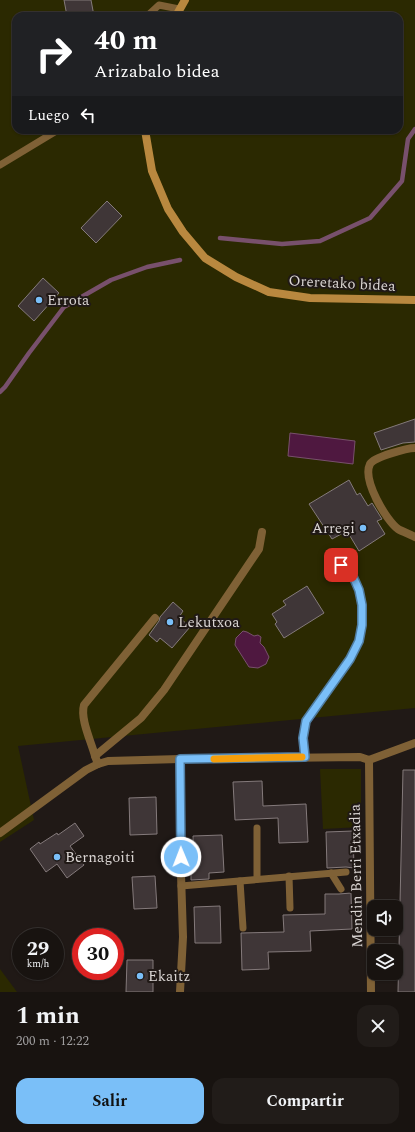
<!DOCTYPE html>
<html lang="es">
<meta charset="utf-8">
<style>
:root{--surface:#181310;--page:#211c19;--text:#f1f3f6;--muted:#9f9e9f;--line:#363230;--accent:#7abff8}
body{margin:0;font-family:Spectral,serif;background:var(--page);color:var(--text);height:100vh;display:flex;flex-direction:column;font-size:15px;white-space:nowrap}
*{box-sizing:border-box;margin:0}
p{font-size:13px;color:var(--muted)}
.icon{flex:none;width:22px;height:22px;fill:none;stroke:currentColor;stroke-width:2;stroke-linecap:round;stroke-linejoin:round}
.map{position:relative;height:992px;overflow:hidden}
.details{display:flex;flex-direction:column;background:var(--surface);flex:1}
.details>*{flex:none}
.guide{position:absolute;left:12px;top:12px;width:391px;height:122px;border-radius:12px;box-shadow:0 1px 3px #0004,0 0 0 1px var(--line);background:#202124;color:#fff;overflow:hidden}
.tools{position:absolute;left:367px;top:900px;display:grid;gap:8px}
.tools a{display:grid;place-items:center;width:36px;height:36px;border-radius:8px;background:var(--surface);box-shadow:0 1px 3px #0004,0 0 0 1px var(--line);font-size:20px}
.speed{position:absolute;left:12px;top:928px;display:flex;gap:8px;font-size:20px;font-weight:700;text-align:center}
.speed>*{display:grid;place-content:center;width:52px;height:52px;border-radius:50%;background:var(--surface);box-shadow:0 1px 3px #0004,0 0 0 1px var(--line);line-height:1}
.speed small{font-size:10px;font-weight:400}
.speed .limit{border:6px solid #d22;background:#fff;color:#111}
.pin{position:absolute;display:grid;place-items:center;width:34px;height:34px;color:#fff;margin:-17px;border-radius:8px;box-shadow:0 2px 6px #0006}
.me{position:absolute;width:44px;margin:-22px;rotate:359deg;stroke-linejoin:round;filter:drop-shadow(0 0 3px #0008)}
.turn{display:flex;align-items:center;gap:14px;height:84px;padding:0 16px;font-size:18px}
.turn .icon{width:52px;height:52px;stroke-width:2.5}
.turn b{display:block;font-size:28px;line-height:34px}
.then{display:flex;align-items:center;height:38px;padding:0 16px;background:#0003;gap:8px;font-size:15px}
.round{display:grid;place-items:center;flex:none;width:42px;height:42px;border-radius:12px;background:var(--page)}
.head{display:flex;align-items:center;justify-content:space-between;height:68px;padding:0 16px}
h1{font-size:24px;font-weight:700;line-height:30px}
.cta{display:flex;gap:8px;margin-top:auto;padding:8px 16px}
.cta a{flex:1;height:46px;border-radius:12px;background:var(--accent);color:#111;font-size:16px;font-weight:700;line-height:46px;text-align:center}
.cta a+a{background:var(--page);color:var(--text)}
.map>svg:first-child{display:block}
.green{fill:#2b2901;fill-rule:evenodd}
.water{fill:#4f1840;stroke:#78506c}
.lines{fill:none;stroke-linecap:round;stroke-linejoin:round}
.stream{stroke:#78506c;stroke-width:4.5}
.building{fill:#3f3637;stroke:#847a7b}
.lane{stroke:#7f6136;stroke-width:7}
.street{stroke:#7f6136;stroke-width:8}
.secondary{stroke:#b9883f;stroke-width:8}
.route-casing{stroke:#4f7ca1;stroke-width:10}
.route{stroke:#7abff8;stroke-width:7}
.slow{stroke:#f59e0b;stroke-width:7}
.poi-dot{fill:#7abff8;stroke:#201916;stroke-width:1.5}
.labels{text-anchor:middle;stroke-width:4;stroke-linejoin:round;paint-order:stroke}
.street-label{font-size:15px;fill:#d9d4d2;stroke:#201916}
.poi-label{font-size:15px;fill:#d9d4d2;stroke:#201916;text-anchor:start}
</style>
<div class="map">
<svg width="415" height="992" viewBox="0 0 415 992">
<rect width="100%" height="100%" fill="#201916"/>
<g class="green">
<path d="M0 0H415V708L18 746 34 820 0 842ZM16 16H399V130H16Z"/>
<polygon points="320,769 361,769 361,827 323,829"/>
<polygon points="0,969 17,992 0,992"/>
</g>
<g class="water">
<polygon points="290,433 355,441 353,464 288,456"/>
<polygon points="243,631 247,632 254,636 258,635 261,637 260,643 264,647 269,657 266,664 258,668 249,667 235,645 236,638"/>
</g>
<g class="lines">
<g class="stream">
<polyline points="220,238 282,244 320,241 370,218 402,181 408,139 415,129"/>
<polyline points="0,392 5,387 29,353 64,307 111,280 147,267 180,260"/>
</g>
</g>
<g class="building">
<polygon points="64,0 91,0 94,16 67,16"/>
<polygon points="107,201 122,216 96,243 81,228"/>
<polygon points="43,278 59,293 34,321 18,306"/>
<polygon points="415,419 415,442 403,443 381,450 374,433"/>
<polygon points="349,480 357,495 360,493 368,506 372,503 382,519 377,521 385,534 359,551 347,531 332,539 309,504"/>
<polygon points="307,586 324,613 284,638 275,624 277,622 272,614 286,605 283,601"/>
<polygon points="173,602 183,611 179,617 190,627 172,648 160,638 157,642 149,635 159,621 160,617"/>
<polygon points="403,770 415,770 415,992 398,992"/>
<polygon points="262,781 263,806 306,804 308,842 279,843 278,818 235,820 233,782"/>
<polygon points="156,797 157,834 130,835 129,798"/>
<polygon points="75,823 84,836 70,846 84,865 67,878 57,864 46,872 30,849 39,842 40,844 57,833 58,835"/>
<polygon points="353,831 354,868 346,867 327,868 326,832"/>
<polygon points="222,835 224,872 209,873 209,879 191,880 191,870 194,870 193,836"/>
<polygon points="155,876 157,908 134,909 132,877"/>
<polygon points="339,894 351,893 352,929 310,931 311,951 268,952 269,969 242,970 241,933 284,932 283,915 325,914 325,894"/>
<polygon points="220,906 221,943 195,943 194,907"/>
<polygon points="127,960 153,960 153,992 126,992"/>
</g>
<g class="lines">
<g class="lane">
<polyline points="147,16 159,5 179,9"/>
<polyline points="0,165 58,130"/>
<polyline points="257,828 257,879"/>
<polyline points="331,873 341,889"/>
<polyline points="289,876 290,908"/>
<polyline points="240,881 243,928"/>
<polyline points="181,886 346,872"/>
</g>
<g class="street">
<path d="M415 448C407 448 374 457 370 464 362 480 386 520 398 529 403 532 410 534 415 537"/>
<path d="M95 756C91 741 80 719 84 705L155 618"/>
<polyline points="305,757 303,738 306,721 350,659 359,641 362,625 362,605 359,590 351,572 341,565 331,563"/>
<polyline points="369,760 371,992"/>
<polyline points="98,764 95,756 141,718 164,690 259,549 262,532"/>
<polyline points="0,833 86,770 98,764 108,761 180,759 360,757 369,760 415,743"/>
<polyline points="180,992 183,937 180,843 180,759"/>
</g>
<g class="secondary">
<polyline points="176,16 185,0"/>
<polyline points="145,130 152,171 168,209 183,232 205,258 236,277 269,292 310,298 415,300"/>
</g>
</g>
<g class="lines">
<g class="route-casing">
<polyline id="route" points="181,857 180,759 305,757 303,738 306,721 350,659 359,641 362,625 362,605 359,590 351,572 341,565"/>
</g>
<use href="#route" class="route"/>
<polyline class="slow" points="214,759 302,757"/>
</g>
<g class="poi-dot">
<circle cx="39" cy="300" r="4"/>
<circle cx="363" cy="528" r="4"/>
<circle cx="170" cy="622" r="4"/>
<circle cx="57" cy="857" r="4"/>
<circle cx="140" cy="976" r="4"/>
</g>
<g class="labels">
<g class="street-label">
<text transform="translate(342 283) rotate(3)" y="5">Oreretako bidea</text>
<text transform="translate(356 876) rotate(-91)" y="5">Mendin Berri Etxadia</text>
</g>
<g class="poi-label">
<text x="47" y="305">Errota</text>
<text x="355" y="533" text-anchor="end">Arregi</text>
<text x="178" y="627">Lekutxoa</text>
<text x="65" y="862">Bernagoiti</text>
<text x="148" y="981">Ekaitz</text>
</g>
</g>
</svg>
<div class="tools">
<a><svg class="icon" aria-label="sound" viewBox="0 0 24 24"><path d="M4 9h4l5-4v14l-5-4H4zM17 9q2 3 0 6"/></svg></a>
<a><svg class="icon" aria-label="layers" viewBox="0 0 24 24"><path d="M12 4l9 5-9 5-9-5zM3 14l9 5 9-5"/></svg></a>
</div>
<div class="speed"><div>29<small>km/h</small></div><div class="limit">30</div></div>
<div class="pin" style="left:341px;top:565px;background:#d93025"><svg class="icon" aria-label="arrive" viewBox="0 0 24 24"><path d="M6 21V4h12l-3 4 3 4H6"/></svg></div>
<svg class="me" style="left:181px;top:857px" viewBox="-20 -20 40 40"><circle r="17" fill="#7abff8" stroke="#fff" stroke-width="3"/><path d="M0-11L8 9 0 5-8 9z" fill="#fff"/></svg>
<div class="guide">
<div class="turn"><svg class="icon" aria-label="right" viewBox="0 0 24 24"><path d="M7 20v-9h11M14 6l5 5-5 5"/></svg><div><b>40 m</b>Arizabalo bidea</div></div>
<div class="then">Luego<svg class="icon" aria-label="left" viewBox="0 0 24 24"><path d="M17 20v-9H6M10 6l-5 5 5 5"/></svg></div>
</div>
</div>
<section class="details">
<div class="head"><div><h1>1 min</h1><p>200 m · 12:22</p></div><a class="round"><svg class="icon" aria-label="close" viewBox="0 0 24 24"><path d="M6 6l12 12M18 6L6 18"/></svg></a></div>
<div class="cta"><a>Salir</a><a>Compartir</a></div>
</section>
